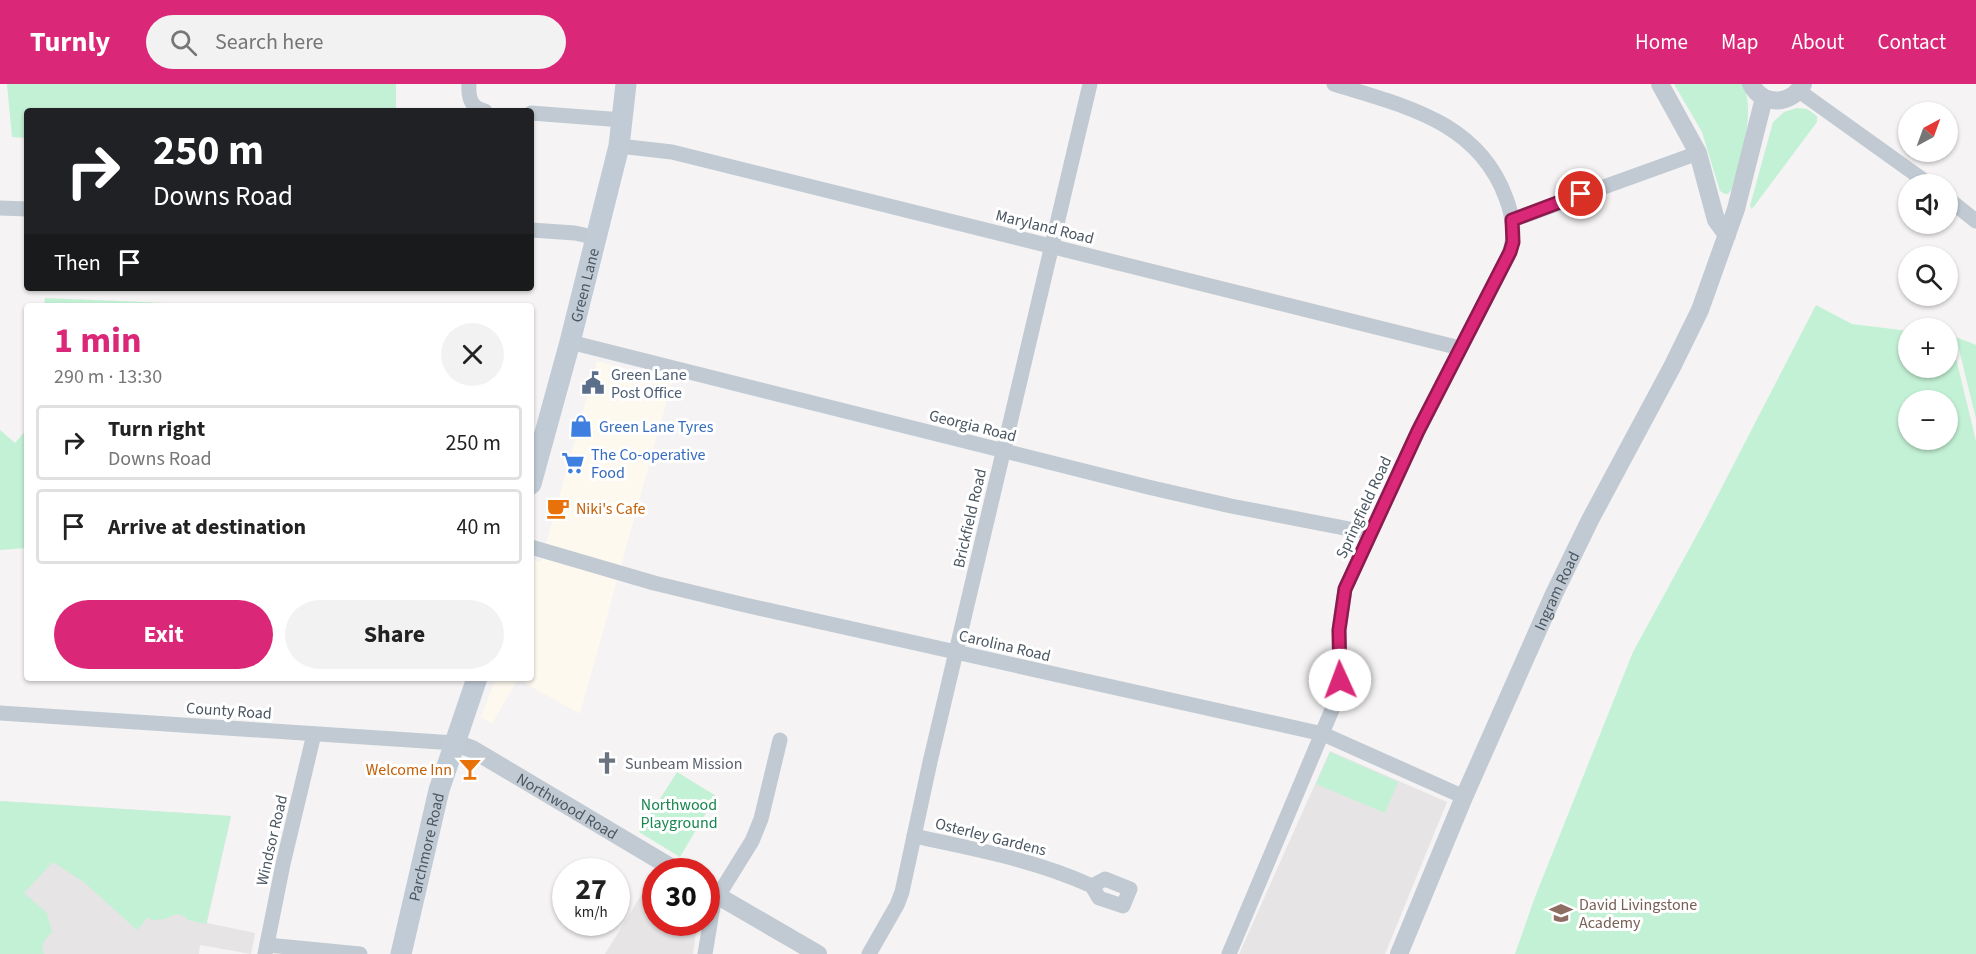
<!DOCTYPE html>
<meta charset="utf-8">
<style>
:root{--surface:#fff;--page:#f2f2f2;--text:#222;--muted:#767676;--line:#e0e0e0;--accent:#db2777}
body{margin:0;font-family:"Source Sans 3",sans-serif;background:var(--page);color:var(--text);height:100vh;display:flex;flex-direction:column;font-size:22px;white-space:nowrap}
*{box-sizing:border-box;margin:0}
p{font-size:20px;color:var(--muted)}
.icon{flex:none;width:33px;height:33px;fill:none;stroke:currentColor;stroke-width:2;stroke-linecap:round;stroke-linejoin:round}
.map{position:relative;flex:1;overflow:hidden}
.side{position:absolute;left:24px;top:219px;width:510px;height:378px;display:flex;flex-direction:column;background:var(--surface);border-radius:6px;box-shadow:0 2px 4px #0004}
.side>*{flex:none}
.top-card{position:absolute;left:24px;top:24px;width:510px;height:183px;border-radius:6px;box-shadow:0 2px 4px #0004;background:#202124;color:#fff;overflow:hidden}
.needle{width:39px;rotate:41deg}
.controls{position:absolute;left:1898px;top:18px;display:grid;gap:12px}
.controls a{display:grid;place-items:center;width:60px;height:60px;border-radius:50%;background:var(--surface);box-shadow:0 2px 4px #0004;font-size:30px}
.speed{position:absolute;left:552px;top:774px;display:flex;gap:12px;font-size:30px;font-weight:700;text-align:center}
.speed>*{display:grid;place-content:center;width:78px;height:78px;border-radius:50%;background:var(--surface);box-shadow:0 2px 4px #0004;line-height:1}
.speed small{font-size:15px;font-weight:400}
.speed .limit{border:9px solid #d22;background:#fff;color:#111}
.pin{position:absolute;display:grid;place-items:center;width:51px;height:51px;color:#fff;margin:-26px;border:3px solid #fff;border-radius:50%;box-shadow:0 2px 6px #0007}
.me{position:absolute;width:66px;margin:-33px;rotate:358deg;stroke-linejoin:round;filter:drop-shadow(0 0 4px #0008)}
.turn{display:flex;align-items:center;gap:21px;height:126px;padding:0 30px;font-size:27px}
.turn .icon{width:78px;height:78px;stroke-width:2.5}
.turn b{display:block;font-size:42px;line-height:51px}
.then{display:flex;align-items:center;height:57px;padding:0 30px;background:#0003;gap:12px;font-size:22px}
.round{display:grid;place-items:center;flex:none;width:63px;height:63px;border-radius:32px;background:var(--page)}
.headline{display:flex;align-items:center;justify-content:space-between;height:102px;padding:0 30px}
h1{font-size:36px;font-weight:700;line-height:45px;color:var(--accent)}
.action{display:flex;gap:12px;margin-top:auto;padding:12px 30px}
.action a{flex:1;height:69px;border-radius:36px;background:var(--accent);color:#fff;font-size:24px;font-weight:700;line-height:69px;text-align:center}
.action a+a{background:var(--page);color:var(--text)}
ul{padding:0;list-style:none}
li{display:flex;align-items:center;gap:18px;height:75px;margin:0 12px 9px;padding:0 18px;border:3px solid var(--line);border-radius:6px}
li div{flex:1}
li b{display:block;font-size:22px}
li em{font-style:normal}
header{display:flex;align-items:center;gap:36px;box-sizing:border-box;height:84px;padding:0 30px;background:var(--accent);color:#fff}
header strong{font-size:28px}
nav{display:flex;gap:33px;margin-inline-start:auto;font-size:21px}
.search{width:420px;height:54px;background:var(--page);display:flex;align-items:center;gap:15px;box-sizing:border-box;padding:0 21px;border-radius:33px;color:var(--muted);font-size:22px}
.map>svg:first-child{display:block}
.commercial{fill:#fdf9ef}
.education{fill:#e6e4e5}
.green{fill:#c3f1d5;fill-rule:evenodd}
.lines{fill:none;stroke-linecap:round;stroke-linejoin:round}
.minor{stroke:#c1cad2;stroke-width:15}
.tertiary{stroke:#c1cad2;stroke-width:18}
.secondary{stroke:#c1cbd6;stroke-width:21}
.route-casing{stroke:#8e194d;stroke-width:15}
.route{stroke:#db2777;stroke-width:10}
.labels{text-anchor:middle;stroke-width:6;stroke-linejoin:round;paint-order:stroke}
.street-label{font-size:16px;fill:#4a5661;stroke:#fff}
.service-label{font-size:16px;fill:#4e5e75;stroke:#fff;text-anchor:start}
.shop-label{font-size:16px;fill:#366cbe;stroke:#fff;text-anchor:start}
.food-label{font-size:16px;fill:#c56008;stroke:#fff;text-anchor:start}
.worship-label{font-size:16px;fill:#5b616d;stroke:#fff;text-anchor:start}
.park-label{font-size:16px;fill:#17864f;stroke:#fff}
.education-label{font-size:16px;fill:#785e54;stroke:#fff;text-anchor:start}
</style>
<header>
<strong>Turnly</strong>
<div class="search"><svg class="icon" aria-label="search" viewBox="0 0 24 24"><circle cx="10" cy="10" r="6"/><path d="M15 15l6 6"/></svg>Search here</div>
<nav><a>Home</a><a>Map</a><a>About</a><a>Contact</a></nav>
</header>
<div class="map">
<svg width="1976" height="870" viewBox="0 0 1976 870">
<rect width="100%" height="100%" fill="#f5f3f3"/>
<polygon class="commercial" points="597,277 672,298 580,630 518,595 492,640 481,633 496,594 531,594 531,475 541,478"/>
<g class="education">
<polygon points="1330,667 1447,718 1385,870 1239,870"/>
<polygon points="0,717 231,732 207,839 255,849 251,870 200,861 199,870 0,870"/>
<polygon points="655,789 656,838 697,839 693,870 605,870"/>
</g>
<g class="green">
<polygon points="7,0 396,0 396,27 27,27 27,54 12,53"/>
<path d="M1674 0H1744C1755 35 1741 71 1732 105L1728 110H1725L1720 107 1702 48Z"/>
<polygon points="1797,24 1807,25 1817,32 1817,38 1752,125 1750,122 1773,38 1784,28"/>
<polygon points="45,214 239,222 44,222"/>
<path d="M1816 221 1852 240 1908 247V284H1947V256L1951 257 1954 266 1976 357V870H1515L1535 813 1633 568 1706 434ZM1908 316H1947V356H1908Z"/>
<polygon points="1956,253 1976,261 1976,335"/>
<polygon points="27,345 27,464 0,466 0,346 15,359"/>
<polygon points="1330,668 1398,698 1385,729 1316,700"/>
<polygon points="677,688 716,712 680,773 639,748"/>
<path d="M0 717 231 732 206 840 188 836 184 832 176 830 165 835 152 836 148 833 137 846 85 799 53 778 24 809 47 829 52 848C45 856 40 859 44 870H0Z"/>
</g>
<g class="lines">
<g class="minor">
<path d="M469 0C468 14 471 24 485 27"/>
<polyline points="1799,7 1929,100"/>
<polyline points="531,29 623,36"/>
<polyline points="619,62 672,68 1460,264"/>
<polyline points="1947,114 1976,137"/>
<polyline points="0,124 27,125"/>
<polyline points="1512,136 1698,69"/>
<polyline points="531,146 575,149 597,154"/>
<polyline points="570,258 1148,403 1231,422 1370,449"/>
<polyline points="531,463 654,499 745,521 1323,650 1464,713"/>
<polyline points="0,629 455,659"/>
<path d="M914 752C974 765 1036 776 1092 802L1099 814 1123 822 1130 805 1105 795 1092 802"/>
<polyline points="267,861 360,870"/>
<polyline points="265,870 283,780 314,650"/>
<polyline points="705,870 714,816 721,807 752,757 761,735 780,656"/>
<polyline points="869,870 897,821 902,808 930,678 1090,0"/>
<path d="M1229 870 1334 621 1340 595 1339 546 1345 505 1418 347 1508 172C1516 154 1513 132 1506 114 1478 37 1404 22 1334 0"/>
</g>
<g class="tertiary">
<polyline points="1660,0 1698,69 1716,136 1727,151"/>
<path d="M1751 0C1763 23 1791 21 1803 0"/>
<path id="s1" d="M455 659 472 665 679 788"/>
<polyline points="706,805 818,870"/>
<path id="s2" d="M1399 870 1464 713 1554 510 1590 436 1672 283 1700 226 1736 125 1764 14"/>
</g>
<g class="secondary">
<path id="s3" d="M531 400 570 258 619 62 626 0"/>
<path id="s4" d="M401 870 439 706 477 594"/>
</g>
</g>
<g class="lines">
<g class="route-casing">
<polyline id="route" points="1340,596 1339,546 1345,505 1418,347 1510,168 1513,158 1512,136 1581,110"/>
</g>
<use href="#route" class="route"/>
</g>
<defs>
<g id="civic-bare" transform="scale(1.8)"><path d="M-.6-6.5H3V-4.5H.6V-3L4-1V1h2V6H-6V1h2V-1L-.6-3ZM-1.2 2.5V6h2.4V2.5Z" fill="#5c6f8a" stroke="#fff" stroke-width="2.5" paint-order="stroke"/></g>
<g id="shop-bare" transform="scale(1.8)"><path d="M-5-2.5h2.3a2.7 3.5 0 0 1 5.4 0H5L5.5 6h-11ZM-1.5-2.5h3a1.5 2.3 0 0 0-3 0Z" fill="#3f7fe0" stroke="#fff" stroke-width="2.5" paint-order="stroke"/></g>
<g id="supermarket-bare" transform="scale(1.8)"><path d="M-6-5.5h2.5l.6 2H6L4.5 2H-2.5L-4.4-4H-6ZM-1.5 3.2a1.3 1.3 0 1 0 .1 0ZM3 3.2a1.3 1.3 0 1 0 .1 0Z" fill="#3f7fe0" stroke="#fff" stroke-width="2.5" paint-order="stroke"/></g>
<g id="cafe-bare" transform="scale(1.8)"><path d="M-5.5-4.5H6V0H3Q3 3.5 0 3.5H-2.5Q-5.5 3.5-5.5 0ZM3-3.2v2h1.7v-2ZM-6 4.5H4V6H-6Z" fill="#e8710a" stroke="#fff" stroke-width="2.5" paint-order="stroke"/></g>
<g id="church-bare" transform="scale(1.8)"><path d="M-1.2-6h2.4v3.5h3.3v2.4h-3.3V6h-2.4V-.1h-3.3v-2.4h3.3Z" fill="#6b7280" stroke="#fff" stroke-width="2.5" paint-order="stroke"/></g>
<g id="bar-bare" transform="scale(1.8)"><path d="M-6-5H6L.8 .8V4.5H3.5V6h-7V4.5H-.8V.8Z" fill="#e8710a" stroke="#fff" stroke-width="2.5" paint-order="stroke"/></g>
<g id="school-bare" transform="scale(1.8)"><path d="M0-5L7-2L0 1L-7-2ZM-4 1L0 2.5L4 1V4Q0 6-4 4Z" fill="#8d6e63" stroke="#fff" stroke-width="2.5" paint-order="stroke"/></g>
</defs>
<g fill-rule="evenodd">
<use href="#civic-bare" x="593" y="299"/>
<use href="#shop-bare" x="581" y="342"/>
<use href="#supermarket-bare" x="573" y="379"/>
<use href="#cafe-bare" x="558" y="424"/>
<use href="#church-bare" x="607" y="679"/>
<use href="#bar-bare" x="470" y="685"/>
<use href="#school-bare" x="1561" y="829"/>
</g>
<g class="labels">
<g class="street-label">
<text transform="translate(1045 142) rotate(14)" y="6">Maryland Road</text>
<text dy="6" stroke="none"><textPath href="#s3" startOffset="206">Green Lane</textPath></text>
<text transform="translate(973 341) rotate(14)" y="6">Georgia Road</text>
<text transform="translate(1363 423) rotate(-65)" y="6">Springfield Road</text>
<text transform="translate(969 434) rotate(-77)" y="6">Brickfield Road</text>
<text dy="6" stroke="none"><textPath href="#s2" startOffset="396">Ingram Road</textPath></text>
<text transform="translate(1005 561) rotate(13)" y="6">Carolina Road</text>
<text transform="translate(229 626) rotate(4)" y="6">County Road</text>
<text dy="6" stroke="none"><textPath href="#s1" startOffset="129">Northwood Road</textPath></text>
<text transform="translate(991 752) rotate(14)" y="6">Osterley Gardens</text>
<text transform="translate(271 756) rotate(-77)" y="6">Windsor Road</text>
<text dy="6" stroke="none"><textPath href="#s4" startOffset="110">Parchmore Road</textPath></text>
</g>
<g class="service-label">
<text x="611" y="296">Green Lane<tspan x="611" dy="18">Post Office</tspan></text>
</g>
<g class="shop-label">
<text x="599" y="348">Green Lane Tyres</text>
<text x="591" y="376">The Co-operative<tspan x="591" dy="18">Food</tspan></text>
</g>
<g class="food-label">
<text x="576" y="430">Niki's Cafe</text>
<text x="452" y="691" text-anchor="end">Welcome Inn</text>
</g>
<g class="worship-label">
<text x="625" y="685">Sunbeam Mission</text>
</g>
<g class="park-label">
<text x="679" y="726">Northwood<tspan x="679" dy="18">Playground</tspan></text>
</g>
<g class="education-label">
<text x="1579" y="826">David Livingstone<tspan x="1579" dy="18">Academy</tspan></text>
</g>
</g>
</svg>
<div class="controls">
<a><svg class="needle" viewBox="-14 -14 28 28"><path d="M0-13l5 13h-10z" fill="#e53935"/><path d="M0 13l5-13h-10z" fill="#767676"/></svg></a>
<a><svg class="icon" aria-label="sound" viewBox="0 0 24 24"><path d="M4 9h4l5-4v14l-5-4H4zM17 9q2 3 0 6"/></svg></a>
<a><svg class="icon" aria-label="search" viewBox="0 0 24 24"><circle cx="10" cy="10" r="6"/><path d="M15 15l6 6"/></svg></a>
<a>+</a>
<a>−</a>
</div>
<div class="speed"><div>27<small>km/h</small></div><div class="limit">30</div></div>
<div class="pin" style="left:1581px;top:110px;background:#d93025"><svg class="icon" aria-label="arrive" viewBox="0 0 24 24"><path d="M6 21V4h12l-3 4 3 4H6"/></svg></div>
<svg class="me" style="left:1340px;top:596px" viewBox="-20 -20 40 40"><circle r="19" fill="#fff"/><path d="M0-13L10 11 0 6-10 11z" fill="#db2777"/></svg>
<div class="top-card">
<div class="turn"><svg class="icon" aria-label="right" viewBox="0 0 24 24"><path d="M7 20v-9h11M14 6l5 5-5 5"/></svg><div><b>250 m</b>Downs Road</div></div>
<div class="then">Then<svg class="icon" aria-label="arrive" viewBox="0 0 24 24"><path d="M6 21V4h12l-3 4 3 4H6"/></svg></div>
</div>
<section class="side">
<div class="headline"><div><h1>1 min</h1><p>290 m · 13:30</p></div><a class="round"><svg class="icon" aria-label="close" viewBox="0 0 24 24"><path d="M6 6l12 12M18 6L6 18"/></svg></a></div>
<ul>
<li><svg class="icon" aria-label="right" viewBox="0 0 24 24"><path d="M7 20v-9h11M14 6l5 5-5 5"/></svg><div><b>Turn right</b><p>Downs Road</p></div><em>250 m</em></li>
<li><svg class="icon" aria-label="arrive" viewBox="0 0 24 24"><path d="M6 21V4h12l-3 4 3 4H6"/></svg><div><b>Arrive at destination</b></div><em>40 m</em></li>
</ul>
<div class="action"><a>Exit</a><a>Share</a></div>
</section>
</div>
